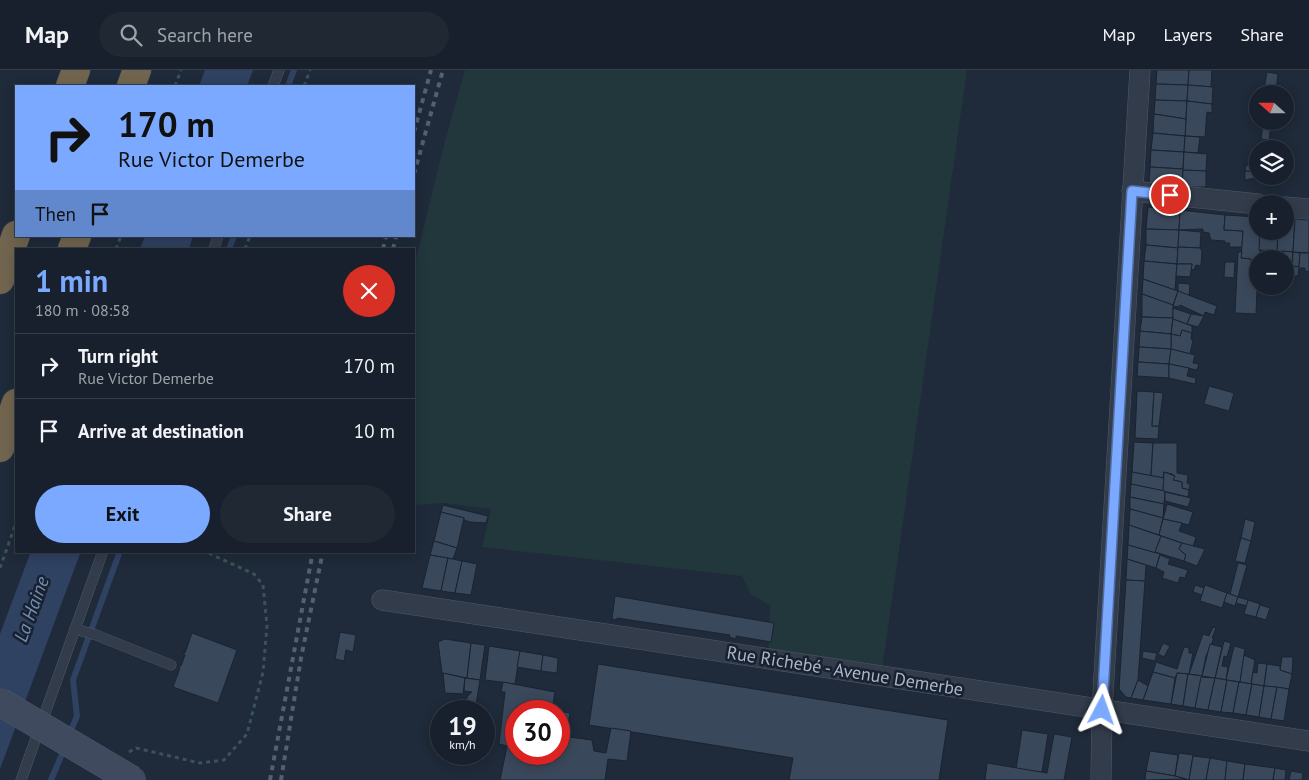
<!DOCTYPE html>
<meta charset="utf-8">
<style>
:root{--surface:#17202c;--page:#202834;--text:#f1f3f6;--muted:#9ea3a9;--line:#363e48;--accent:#7aa9ff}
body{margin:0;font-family:"PT Sans",sans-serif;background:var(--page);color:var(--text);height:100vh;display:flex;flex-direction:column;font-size:19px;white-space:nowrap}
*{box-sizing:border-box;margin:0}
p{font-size:16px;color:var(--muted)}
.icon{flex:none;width:28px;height:28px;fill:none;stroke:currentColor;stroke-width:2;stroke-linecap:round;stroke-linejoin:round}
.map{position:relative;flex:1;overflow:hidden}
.details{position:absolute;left:15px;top:178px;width:400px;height:305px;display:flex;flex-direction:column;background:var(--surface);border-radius:0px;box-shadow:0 2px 12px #0003,0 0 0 1px var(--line)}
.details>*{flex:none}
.hud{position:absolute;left:15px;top:15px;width:400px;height:152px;border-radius:0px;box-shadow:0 2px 12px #0003,0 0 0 1px var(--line);background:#7aa9ff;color:#111;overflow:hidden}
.needle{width:32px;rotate:291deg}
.buttons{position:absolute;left:1249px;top:15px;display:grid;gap:10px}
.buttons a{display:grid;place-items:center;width:45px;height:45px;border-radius:50%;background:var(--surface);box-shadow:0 2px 12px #0003,0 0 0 1px var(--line);font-size:25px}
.speed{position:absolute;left:430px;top:630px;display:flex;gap:10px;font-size:25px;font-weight:700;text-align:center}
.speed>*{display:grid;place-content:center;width:65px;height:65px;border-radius:50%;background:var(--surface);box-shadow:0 2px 12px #0003,0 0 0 1px var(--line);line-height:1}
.speed small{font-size:12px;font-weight:400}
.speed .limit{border:8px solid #d22;background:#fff;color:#111}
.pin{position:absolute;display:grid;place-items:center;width:42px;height:42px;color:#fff;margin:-21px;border:2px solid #fff;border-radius:50%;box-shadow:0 1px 5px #0007}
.me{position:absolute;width:55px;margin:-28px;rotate:4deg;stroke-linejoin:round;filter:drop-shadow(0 0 4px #0008)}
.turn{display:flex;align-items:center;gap:18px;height:105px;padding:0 20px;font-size:22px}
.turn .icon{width:65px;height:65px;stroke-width:2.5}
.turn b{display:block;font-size:35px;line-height:42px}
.then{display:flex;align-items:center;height:48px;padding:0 20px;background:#0003;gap:10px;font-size:19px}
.round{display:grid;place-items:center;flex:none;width:52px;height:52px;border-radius:26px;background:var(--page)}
.summary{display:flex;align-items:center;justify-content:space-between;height:85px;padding:0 20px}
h1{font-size:30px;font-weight:800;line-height:38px;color:var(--accent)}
.cta{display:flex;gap:10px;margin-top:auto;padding:10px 20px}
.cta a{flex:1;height:58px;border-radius:30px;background:var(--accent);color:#111;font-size:20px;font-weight:800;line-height:58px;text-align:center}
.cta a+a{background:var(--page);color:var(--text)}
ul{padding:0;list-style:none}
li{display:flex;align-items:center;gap:15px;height:65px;padding:0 20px;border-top:1px solid var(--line)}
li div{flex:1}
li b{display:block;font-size:19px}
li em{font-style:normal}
header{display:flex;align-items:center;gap:30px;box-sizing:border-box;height:70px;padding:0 25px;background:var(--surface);border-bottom:1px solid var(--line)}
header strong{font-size:24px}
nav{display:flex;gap:28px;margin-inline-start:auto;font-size:18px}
.search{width:350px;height:45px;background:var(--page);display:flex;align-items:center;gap:12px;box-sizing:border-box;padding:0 18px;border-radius:28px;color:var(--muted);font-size:19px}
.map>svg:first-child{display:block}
.green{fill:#21373b}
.water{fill:#2f4261}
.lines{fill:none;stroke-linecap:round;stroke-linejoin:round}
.stream{stroke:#2f4261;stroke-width:6}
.building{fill:#3a485b;stroke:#1a2331;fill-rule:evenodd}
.lane-casing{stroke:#505968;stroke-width:11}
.street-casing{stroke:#505968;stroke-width:21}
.highway-casing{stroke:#3d4655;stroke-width:29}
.path{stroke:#3b5356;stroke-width:3;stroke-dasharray:4 4;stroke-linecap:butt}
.lane{stroke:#333c4b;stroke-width:10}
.street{stroke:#333c4b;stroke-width:20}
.highway{stroke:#71654f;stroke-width:28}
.rail{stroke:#546072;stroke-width:4;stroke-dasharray:5 5;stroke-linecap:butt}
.secondary-bridge-casing{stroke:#505968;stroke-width:29;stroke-linecap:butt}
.secondary-bridge{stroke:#404a5e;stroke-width:28}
.route-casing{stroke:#4f6ea6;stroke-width:12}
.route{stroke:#7aa9ff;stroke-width:9}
.labels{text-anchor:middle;stroke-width:5;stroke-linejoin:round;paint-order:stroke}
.street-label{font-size:18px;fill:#adb6c7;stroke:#18212f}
.water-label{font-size:19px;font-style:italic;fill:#728cb2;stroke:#18212f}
</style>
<header>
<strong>Map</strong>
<div class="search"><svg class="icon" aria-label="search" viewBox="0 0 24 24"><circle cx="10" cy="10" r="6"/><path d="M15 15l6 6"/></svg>Search here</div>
<nav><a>Map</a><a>Layers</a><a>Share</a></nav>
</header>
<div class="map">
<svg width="1309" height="710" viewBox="0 0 1309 710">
<rect width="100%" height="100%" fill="#1f2a3a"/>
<polygon class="green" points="465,0 967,0 881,607 768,589 770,535 751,525 742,506 482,477 491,439 444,433 414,435 414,198 443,78"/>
<g class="water">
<polygon points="205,0 253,0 247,16 199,16"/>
<polygon points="145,166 193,166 189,179 140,179"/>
<polygon points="31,481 81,481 0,699 0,564"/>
</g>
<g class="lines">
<g class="stream">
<polyline points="288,16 294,0"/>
<polyline points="229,179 234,166"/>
<polyline points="69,665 77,646 73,610 120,481"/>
<polyline points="51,710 65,677"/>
</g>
</g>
<g class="building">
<polygon points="1157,0 1189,0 1188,15 1156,14"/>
<polygon points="1189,0 1212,0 1211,17 1188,15"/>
<polygon points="1267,2 1278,4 1276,20 1264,19"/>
<polygon points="1156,14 1188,15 1187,31 1155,30"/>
<polygon points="1188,15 1213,17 1212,34 1187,31"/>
<polygon points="1155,30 1187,31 1186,49 1154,44"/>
<polygon points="1187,31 1212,34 1212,43 1207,42 1205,67 1185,66"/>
<polygon points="1154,44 1186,49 1185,66 1153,63"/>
<polygon points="1263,53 1271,55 1269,70 1261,69"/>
<polygon points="1153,63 1185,66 1184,82 1151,80"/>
<polygon points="1185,66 1200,67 1198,83 1184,82"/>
<polygon points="1151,80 1184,82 1183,99 1150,97"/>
<polygon points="1184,82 1207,84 1206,101 1183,100"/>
<polygon points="1257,86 1258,102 1245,101 1246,95 1256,96"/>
<polygon points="1150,97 1183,99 1182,117 1149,115"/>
<polygon points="1183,100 1206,101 1206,117 1182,117"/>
<polygon points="1245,101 1258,102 1258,106 1266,106 1245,110"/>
<polygon points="1148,137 1180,140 1179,160 1146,159"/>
<polygon points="1180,140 1225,145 1224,160 1243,161 1242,177 1229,177 1230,173 1225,173 1225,171 1211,170 1209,163 1203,162 1203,159 1179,160"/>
<polygon points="1225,145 1258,147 1260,180 1258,195 1251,194 1251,189 1241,188 1243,161 1224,160"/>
<polygon points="1285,149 1295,149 1293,182 1277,181 1278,161 1285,161"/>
<polygon points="1295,149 1309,150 1309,183 1293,182"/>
<polygon points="1146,159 1179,160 1178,178 1146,175"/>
<polygon points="1179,160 1201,162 1200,178 1178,177"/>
<polygon points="1260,161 1278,161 1277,181 1259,180"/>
<polygon points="1146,175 1178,178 1177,194 1144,191"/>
<polygon points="1178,177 1200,178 1202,181 1201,196 1196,195 1194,200 1191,199 1192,194 1177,194"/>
<polygon points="1266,180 1277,181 1277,189 1266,189"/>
<polygon points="1283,181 1293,182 1292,203 1288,203 1288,197 1285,197"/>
<polygon points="1238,182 1242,182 1241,188 1251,189 1251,194 1258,195 1256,244 1235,243"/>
<polygon points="1293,182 1300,183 1299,197 1292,196"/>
<polygon points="1300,183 1309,183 1309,202 1305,201 1305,198 1299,198 1298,206 1292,206 1292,196 1299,197"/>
<polygon points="1144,191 1177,194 1175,220 1143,209"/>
<polygon points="1225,192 1235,192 1234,208 1224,207"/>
<polygon points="1177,194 1192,194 1190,207 1176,206"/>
<polygon points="1143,209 1178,221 1173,235 1142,224"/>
<polygon points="1178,213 1190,214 1189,226 1178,221"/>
<polygon points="1178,221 1217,236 1214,245 1205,242 1204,246 1180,235 1179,237 1173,236"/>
<polygon points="1142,224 1173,235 1173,248 1142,247"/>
<polygon points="1173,238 1191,244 1187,254 1173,249"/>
<polygon points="1191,244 1204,246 1198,257 1187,254"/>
<polygon points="1142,247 1173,248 1171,264 1140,261"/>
<polygon points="1173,249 1192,256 1192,263 1182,260 1180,266 1171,264"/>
<polygon points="1182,260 1192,263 1191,269 1193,270 1190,284 1171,279 1171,264 1180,266"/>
<polygon points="1140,261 1171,264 1171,279 1139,277"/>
<polygon points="1139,277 1171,279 1169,294 1138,292"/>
<polygon points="1171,279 1195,285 1193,293 1199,294 1197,300 1169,294"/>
<polygon points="1138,292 1169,294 1169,308 1137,306"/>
<polygon points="1169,294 1189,298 1187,306 1196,308 1195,314 1169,308"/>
<polygon points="1209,316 1234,323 1229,341 1204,334"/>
<polygon points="1137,321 1154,322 1152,356 1159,356 1158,369 1135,368"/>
<polygon points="1154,322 1163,323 1159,356 1152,356"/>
<polygon points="1134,372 1153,373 1151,406 1132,402"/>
<polygon points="1153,373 1177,373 1177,403 1188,405 1187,413 1190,415 1189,420 1182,418 1182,412 1173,410 1175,406 1172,404 1164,402 1163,408 1151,406"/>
<polygon points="1132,402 1164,408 1163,421 1131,414"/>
<polygon points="1164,402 1175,406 1173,410 1182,412 1182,418 1189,420 1188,427 1163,421"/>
<polygon points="1131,414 1165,421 1164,434 1130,427"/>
<polygon points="1165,422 1191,428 1188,437 1165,431"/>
<polygon points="1130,427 1164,434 1163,448 1130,439"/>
<polygon points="1167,434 1193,442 1189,455 1163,449"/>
<polygon points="443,435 488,446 486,453 470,452 464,450 464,448 441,442"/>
<polygon points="1130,439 1163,448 1159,465 1129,455"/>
<polygon points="441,442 464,448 457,478 434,471"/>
<polygon points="1163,449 1182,453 1179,461 1196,467 1193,477 1159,465"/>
<polygon points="1245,449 1255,452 1251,471 1241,468"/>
<polygon points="1129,455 1161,466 1155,483 1128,475"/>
<polygon points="1161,466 1182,473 1179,479 1186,485 1184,491 1155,482"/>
<polygon points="1241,468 1251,471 1245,493 1235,491"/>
<polygon points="434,471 457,478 453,489 430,485"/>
<polygon points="1182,473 1205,479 1197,496 1184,491 1186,485 1179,479"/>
<polygon points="1128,475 1160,484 1156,498 1127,489"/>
<polygon points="430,485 448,488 441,521 422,518"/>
<polygon points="1160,485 1170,489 1168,494 1188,500 1185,508 1180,507 1178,513 1162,508 1164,502 1156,498"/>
<polygon points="448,488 462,491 455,523 441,521"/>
<polygon points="1127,489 1146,495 1145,511 1126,510"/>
<polygon points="462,491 477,494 471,525 455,523"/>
<polygon points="1238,493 1247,495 1238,527 1230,524"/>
<polygon points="1126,510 1145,511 1138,610 1131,628 1126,627 1119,619"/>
<polygon points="1195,515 1204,518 1202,525 1193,522"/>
<polygon points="1205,515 1227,523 1222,538 1200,531"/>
<polygon points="1227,523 1238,527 1235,536 1224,532"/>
<polygon points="615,526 774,553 771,572 736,566 736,569 729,567 730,565 617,548 617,550 612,549"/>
<polygon points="1238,527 1248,530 1247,536 1236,533"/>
<polygon points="1248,530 1260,534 1256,547 1244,544"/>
<polygon points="1260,535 1270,538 1266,550 1256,547"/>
<polygon points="1213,557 1216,558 1212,568 1214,568 1206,586 1202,606 1189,604 1203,564 1209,566"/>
<polygon points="340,562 356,565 353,582 346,580 344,591 335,589"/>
<polygon points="192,563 237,580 218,633 173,617 180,598 177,596 181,596 185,585 182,582 185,583"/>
<polygon points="445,569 471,573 467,608 442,603 438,572"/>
<polygon points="1224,571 1231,573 1227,587 1224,586 1222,596 1228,597 1226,610 1215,608"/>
<polygon points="471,573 485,575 480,610 467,608"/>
<polygon points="1163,573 1170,576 1164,587 1158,584"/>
<polygon points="1210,574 1222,577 1215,608 1202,606"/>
<polygon points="489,576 520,581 515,614 485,610"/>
<polygon points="1234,576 1245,579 1240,612 1226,610"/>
<polygon points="1184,577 1189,578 1189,583 1193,583 1189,604 1177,603 1175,608 1153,602 1156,592 1177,599"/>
<polygon points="520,581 543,585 541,601 517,597"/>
<polygon points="1143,581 1157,583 1155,591 1142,588"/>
<polygon points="543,585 558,588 557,603 541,601"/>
<polygon points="1244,585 1255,590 1251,614 1240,612"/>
<polygon points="1282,587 1293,587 1292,604 1280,600"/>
<polygon points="1258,593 1267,594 1264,616 1251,614 1253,602 1257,603"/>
<polygon points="598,594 948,650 939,710 789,710 793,688 589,655"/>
<polygon points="1267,594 1280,596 1280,600 1292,604 1289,619 1264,616"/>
<polygon points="1153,602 1175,608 1171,634 1143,630"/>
<polygon points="443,603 465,608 463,624 445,623"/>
<polygon points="1177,603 1188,604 1183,636 1171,634"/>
<polygon points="1188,604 1202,606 1195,638 1183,636"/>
<polygon points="1201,607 1215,608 1208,640 1195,638"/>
<polygon points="465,608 480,610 475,641 465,641 467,627 472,622 464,621"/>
<polygon points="1215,608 1227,610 1221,642 1208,640"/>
<polygon points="1138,610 1148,616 1143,630 1131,628"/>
<polygon points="1227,610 1239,612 1233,643 1221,642"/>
<path d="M503 612 555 622 552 640 570 643 567 659H569V667L592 670 594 681 606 683 611 658 631 661 627 691 608 689 605 710H500L507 676 499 674 505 622H501ZM516 641H559V684H516Z"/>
<polygon points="1239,612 1252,614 1246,645 1233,643"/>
<polygon points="1252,614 1264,616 1259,647 1246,645"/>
<polygon points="1264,616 1277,617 1271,649 1259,647"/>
<polygon points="1277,617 1289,619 1284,651 1271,649"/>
<polygon points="1022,660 1048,664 1042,702 1016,699"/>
<polygon points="1054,664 1072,667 1064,710 985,710 987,693 1047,703"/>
<polygon points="1150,681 1178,685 1175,706 1146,701"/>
<polygon points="1179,683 1193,685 1189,710 1175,706"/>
<polygon points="1193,686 1210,688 1206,710 1189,710"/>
<polygon points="1210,688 1227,691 1225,710 1206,710"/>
<polygon points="1227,691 1245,694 1243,710 1225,710"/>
<polygon points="1245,694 1275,698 1273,710 1243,710"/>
<polygon points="1275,698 1286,700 1285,710 1273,710"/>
<polygon points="1146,701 1175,706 1186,709 1145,710"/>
<polygon points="1291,701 1303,703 1302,710 1289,710"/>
</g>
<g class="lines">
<g class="lane-casing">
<g id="lane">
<polyline points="273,16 279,0"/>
<polyline points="214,179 218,166"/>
<polyline points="75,559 96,565 171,595"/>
<polyline points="21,710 103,481"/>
</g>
</g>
<g class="street-casing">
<g id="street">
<polyline points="1132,121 1258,134"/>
<polyline points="1285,137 1309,139"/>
<polyline points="382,530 1309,671"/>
<polyline points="1101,710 1102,640 1140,0"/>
</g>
</g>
<g class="highway-casing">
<g id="highway">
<polyline points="70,16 76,0"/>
<polyline points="131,16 137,0"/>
<polyline points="72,179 77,166"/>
<polyline points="0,210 16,165"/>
<polyline points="0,378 16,333"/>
</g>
</g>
<g class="path">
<polyline points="175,16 181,0"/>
<polyline points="304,16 310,0"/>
<polyline points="116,179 121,166"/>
<polyline points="245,179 250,166"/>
<polyline points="0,498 16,453"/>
<polyline points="129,682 136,678 200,693 224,690 247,664 263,602 267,556 263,515 254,504 204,481"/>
</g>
<use href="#lane" class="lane"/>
<use href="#street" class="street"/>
<use href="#highway" class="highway"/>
<g class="rail">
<polyline points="414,62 431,0"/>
<polyline points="414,104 443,0"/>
<polyline points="383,179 386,166"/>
<polyline points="393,179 396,166"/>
<polyline points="270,710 313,481"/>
<polyline points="281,710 301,588 323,481"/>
</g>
<g class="secondary-bridge-casing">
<polyline id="secondary-bridge" points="0,632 132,710"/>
</g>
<use href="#secondary-bridge" class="secondary-bridge"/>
</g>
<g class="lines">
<g class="route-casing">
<polyline id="route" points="1102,640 1132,121 1170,125"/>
</g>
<use href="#route" class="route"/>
</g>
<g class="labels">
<g class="street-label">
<text transform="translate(845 601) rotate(9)" y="6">Rue Richebé - Avenue Demerbe</text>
</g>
<g class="water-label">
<text transform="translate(31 539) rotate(-70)" y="7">La Haine</text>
</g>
</g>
</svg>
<div class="buttons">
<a><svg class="needle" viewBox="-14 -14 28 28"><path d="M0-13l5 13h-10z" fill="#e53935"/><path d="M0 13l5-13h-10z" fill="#9ea3a9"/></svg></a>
<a><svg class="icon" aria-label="layers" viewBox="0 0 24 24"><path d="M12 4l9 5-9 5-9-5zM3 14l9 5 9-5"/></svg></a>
<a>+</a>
<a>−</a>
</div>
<div class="speed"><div>19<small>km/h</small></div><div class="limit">30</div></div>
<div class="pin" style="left:1170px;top:125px;background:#d93025"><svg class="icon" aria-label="arrive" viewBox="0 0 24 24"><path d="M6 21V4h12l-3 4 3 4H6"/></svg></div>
<svg class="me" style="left:1102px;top:640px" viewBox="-20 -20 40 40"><path d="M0-17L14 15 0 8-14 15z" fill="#7aa9ff" stroke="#fff" stroke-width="4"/></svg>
<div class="hud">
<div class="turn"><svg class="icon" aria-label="right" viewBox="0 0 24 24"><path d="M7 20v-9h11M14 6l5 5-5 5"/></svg><div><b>170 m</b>Rue Victor Demerbe</div></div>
<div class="then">Then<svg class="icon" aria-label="arrive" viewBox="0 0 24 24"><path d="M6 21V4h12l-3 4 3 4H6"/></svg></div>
</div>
<section class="details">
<div class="summary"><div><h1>1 min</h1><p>180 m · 08:58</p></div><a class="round" style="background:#d93025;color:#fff"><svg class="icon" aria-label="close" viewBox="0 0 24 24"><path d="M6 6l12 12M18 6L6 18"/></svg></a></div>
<ul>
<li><svg class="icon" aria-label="right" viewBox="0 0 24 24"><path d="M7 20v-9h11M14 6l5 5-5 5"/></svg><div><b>Turn right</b><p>Rue Victor Demerbe</p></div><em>170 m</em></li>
<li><svg class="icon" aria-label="arrive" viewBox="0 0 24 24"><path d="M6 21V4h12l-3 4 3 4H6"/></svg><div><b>Arrive at destination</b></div><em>10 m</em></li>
</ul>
<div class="cta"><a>Exit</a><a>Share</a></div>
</section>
</div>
